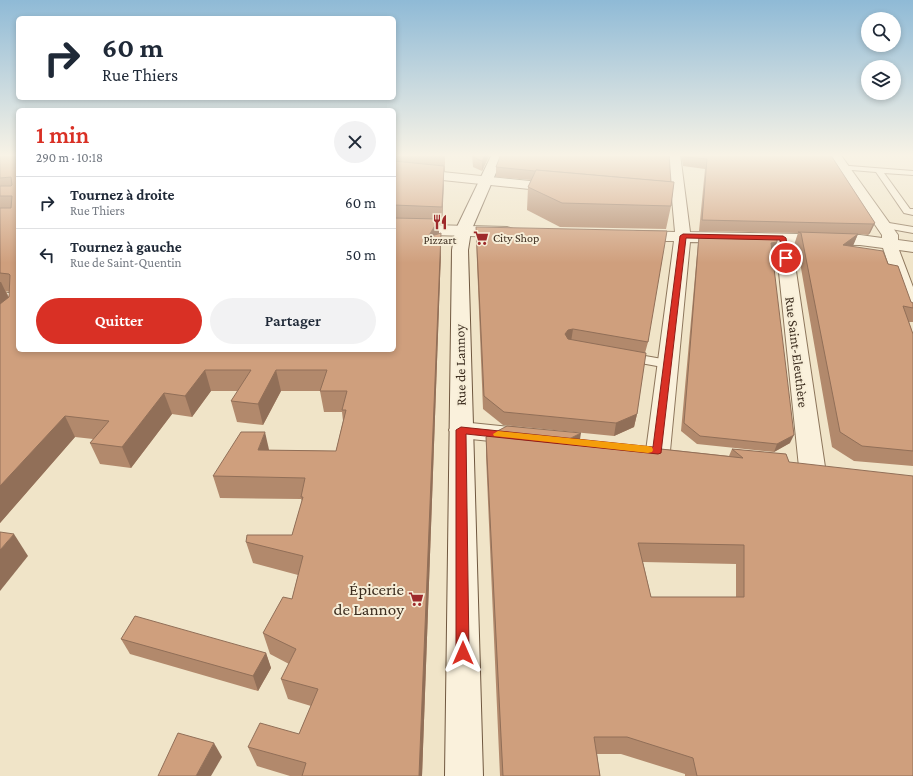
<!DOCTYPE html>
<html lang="fr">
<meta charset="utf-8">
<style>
:root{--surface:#fff;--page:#f2f2f3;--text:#1f2937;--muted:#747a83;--line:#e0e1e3;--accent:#d93025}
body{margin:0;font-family:"Crimson Pro",serif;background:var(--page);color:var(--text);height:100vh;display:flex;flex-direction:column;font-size:15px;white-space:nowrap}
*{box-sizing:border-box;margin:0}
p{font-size:13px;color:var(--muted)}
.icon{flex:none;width:22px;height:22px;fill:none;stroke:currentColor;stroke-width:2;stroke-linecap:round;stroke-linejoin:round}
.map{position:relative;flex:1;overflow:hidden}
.details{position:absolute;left:16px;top:108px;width:380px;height:244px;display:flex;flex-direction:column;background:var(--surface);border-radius:6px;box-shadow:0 2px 6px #0003}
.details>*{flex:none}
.guide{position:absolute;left:16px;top:16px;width:380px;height:84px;border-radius:6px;box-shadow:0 2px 6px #0003;background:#fff;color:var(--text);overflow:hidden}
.controls{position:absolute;left:861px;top:12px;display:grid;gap:8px}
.controls a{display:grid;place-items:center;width:40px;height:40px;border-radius:50%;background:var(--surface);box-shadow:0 2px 6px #0003;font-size:20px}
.pin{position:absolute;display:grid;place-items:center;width:34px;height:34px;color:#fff;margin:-17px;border:2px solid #fff;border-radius:50%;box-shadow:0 1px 4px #0007}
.me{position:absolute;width:44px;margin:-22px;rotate:0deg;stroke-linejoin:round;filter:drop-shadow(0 0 3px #0008)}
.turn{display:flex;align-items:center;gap:14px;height:84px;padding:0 20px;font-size:18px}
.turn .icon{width:52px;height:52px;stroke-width:2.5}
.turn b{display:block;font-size:28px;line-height:34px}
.round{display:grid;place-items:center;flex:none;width:42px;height:42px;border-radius:21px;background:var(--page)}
.head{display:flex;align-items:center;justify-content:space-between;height:68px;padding:0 20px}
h1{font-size:24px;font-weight:600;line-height:30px;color:var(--accent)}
.button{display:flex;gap:8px;margin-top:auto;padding:8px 20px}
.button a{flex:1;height:46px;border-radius:24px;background:var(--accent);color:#fff;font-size:16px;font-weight:600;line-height:46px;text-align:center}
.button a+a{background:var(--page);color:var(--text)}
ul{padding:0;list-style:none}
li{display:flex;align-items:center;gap:12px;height:52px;padding:0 20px;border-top:1px solid var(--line)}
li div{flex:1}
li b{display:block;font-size:15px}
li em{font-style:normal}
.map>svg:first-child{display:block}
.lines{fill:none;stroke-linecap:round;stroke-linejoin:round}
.service-casing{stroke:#8d765c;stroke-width:2}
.minor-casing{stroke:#8d765c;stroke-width:2}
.secondary-casing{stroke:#6f573f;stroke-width:2}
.service{fill:#faf1dc;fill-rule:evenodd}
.minor{fill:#faf1dc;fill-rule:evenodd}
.secondary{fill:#faf1dc;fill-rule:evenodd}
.wall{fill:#b2896c;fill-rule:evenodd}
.shaded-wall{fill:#916f58}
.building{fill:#cf9f7d;stroke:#916f58;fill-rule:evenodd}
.route{fill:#d93025;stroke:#8d1f18}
.slow{fill:#f59e0b}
.labels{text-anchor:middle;stroke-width:4;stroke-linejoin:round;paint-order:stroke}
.far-poi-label{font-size:12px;fill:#3d2e20;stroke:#f7eed8;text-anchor:start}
.street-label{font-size:14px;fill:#3d2e20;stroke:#f7eed8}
.near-poi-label{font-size:17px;fill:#3d2e20;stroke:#f7eed8;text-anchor:end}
</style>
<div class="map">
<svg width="913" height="776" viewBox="0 0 913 776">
<rect width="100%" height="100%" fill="#f0e4c8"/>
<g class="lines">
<g class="service-casing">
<g id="service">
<polygon points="837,165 913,171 913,175 884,173 910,209 913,209 913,215 904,213 876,172 840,169 836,167"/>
<polygon points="883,222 913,227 913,233 880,227 878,225 880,223"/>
<polygon points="0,292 18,294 18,300 0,298"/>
<polygon points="628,353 668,360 672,361 674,364 672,367 668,368 624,360 622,357 624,354"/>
</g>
</g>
<g class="minor-casing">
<g id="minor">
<polygon points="668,154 680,154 690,232 860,235 882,238 882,235 827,154 840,154 898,235 898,240 913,242 913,252 899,250 913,287 913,317 906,315 904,311 883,248 860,245 792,244 825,467 821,473 812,476 803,473 799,467 776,243 690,242 670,451 667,457 658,460 649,457 646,451 674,241 637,241 631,239 629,236 631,233 637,231 675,232"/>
<polygon points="394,167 558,184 563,185 565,188 563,191 558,192 394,175"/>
<polygon points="394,224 507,227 513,229 515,232 513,235 507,237 394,234"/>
<polygon points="461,422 521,428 529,430 533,436 529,442 521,444 461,438 453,436 449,430 453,424"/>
</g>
</g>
<g class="secondary-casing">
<polygon id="secondary" points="492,154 504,154 471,231 468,250 483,776 445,776 452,250 455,231"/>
</g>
<use href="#service" class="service"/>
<use href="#minor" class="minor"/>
<use href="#secondary" class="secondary"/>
</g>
<g class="wall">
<path d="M0 154H18V350H394V154H445V171H444L442 224H439V233L441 251 422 776H290L257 766 248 747 299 734 311 706 288 699 281 679 289 664 270 654 263 633 292 599 298 575 253 563 246 542 292 535 302 501 301 499 220 498 213 476 269 450 336 451 343 421 342 412H324L320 391H281L263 425 237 422 231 401 238 391H211L192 417 172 414 131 468 100 464 90 443 93 439 75 437 0 523ZM6 291 10 292 9 297Z"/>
<polygon points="472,154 490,154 482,171 473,167"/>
<polygon points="501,154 671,206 666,229 560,227 527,210 528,187 531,180 496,177 496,167"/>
<polygon points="681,154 830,154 875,223 870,233 868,235 858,234 852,247 888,264 911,302 913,303 913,322 909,322 913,334 913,466 854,461 832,447 797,245 794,245 798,233 699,231 705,169 683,166"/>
<polygon points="476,227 648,342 645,353 637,414 634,427 614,436 503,425 483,409 476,238"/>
<polygon points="699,236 777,242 775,248 772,249 790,443 774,452 697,444 681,431 698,243"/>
<path d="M486 437 580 440 729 456 732 449 786 454 913 776H685V774L621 754H597L600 776H500L486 456ZM643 562 736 564V597H651Z"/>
<polygon points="121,639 266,653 271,668 258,691 130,654"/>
</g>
<g class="shaded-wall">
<polygon points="486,154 490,154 482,171 482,161"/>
<polygon points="444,166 444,182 442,224 442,207"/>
<polygon points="439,219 439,237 428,237"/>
<polygon points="875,223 870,233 868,235 873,224"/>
<polygon points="441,233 441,251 422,776 419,776"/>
<polygon points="858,234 853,246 838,258 843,245"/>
<polygon points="777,242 775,248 769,249 771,243"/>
<polygon points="0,282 1,282 10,301 0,310"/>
<polygon points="573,329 571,342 567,343 565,334 568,330"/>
<polygon points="205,370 211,391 192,417 185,396"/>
<polygon points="276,370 281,391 263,425 258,404"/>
<polygon points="164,393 172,414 131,468 122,447"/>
<polygon points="637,414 634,427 614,436 616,423"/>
<polygon points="65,416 75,437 0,523 0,486"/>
<polygon points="265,432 270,454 258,450"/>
<polygon points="581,433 578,452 569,439"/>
<polygon points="794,435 790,443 774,452 777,444"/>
<polygon points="14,534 28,556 0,591 0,550"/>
<polygon points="266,653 271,668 258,691 253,676"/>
<polygon points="214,743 222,757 211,776 196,776"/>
</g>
<g class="building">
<polygon points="0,154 18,154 18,350 394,350 394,218 439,219 428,237 441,233 419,776 302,776 306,763 248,747 260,723 299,734 318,689 281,679 296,649 263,633 283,597 292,599 303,556 246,542 247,535 292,535 303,497 301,497 305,478 213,476 241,432 265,432 258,450 336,451 346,410 342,410 347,391 320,391 327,370 276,370 258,404 231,401 251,370 205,370 185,396 164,393 122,447 90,443 109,421 65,416 0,486 0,304 9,297 10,275 9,274 0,273 0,208 11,208 12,196 0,196 0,186 11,186 12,185 11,177 0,178"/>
<polygon points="433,154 445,154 445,156"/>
<polygon points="473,154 486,154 482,161 473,157"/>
<polygon points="501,154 669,154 671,182 536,170 535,171 496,167"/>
<polygon points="685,154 830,154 875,223 873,224 702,220 707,159 685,157"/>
<polygon points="394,161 444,166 442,207 394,205"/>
<polygon points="536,170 674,182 671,206 562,203 528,187"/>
<polygon points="476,227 667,231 648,342 573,329 568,330 565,334 568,339 646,353 637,414 616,423 504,412 484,396"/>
<polygon points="798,232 858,234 843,245 883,251 888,264 898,266 911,302 913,303 913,308 903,306 913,334 913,451 862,446 840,432 801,233"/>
<polygon points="699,236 777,238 777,242 771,243 794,435 777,444 700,436 684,423"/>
<path d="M507 426 581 433 569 439 743 458 732 449 786 454 789 462 913 476V776H697L693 758 627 737H594L600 776H503L486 437ZM638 543 744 545V597H651Z"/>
<polygon points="0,532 14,534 0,550"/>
<polygon points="135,616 266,653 253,676 121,639"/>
<polygon points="178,733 214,743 196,776 158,776"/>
</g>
<linearGradient id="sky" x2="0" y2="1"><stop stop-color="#8fbad6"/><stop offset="0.59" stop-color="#f8f3e6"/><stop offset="1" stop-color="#f8f3e6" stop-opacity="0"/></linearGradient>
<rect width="913" height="263" fill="url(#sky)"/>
<polygon class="route" points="683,234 783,236 786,238 789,258 786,260 782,258 780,240 686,238 661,453 658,454 466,434 469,653 467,658 463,660 458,658 456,653 456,430 461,427 653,447 680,236"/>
<polygon class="slow" points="498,431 648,446 652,447 653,450 652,452 648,453 494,436 493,434"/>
<defs>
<g id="restaurant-bare" transform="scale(1.2)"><path d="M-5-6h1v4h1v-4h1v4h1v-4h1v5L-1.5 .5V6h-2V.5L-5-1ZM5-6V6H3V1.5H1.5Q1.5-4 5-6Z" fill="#9e2a2b" stroke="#f7eed8" stroke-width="2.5" paint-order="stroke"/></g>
<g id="supermarket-bare" transform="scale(1.2)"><path d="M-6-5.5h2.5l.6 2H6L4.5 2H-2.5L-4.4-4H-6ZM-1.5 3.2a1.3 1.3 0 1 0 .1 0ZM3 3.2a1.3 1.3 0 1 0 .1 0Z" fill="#9e2a2b" stroke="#f7eed8" stroke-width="2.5" paint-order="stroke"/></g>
</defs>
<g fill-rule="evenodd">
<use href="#restaurant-bare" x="440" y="222"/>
<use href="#supermarket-bare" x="481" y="238"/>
<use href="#supermarket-bare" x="416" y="599"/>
</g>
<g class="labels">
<g class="far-poi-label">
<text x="493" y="242">City Shop</text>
<text x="440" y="244" text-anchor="middle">Pizzart</text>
</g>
<g class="street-label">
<text transform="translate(797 352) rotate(83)" y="5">Rue Saint-Eleuthère</text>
<text transform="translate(460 365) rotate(-91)" y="5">Rue de Lannoy</text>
</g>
<g class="near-poi-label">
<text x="404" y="595">Épicerie<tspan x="404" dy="20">de Lannoy</tspan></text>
</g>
</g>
</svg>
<div class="controls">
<a><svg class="icon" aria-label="search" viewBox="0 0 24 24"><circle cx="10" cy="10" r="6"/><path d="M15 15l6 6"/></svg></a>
<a><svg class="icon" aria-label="layers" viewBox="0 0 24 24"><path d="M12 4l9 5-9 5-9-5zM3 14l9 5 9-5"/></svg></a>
</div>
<div class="pin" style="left:786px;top:258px;background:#d93025"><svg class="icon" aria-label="arrive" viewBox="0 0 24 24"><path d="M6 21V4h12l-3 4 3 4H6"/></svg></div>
<svg class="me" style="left:463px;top:653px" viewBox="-20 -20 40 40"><path d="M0-17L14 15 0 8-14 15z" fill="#d93025" stroke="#fff" stroke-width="4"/></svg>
<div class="guide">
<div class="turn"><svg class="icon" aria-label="right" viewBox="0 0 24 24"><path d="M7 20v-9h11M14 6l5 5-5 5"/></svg><div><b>60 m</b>Rue Thiers</div></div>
</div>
<section class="details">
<div class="head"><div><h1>1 min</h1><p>290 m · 10:18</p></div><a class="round"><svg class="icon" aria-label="close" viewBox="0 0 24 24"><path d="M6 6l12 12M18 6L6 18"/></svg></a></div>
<ul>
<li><svg class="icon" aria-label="right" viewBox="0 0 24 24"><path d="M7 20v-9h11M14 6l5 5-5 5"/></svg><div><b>Tournez à droite</b><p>Rue Thiers</p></div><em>60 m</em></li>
<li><svg class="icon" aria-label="left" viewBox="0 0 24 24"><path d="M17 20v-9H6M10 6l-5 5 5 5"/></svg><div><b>Tournez à gauche</b><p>Rue de Saint-Quentin</p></div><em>50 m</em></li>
</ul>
<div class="button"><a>Quitter</a><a>Partager</a></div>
</section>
</div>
